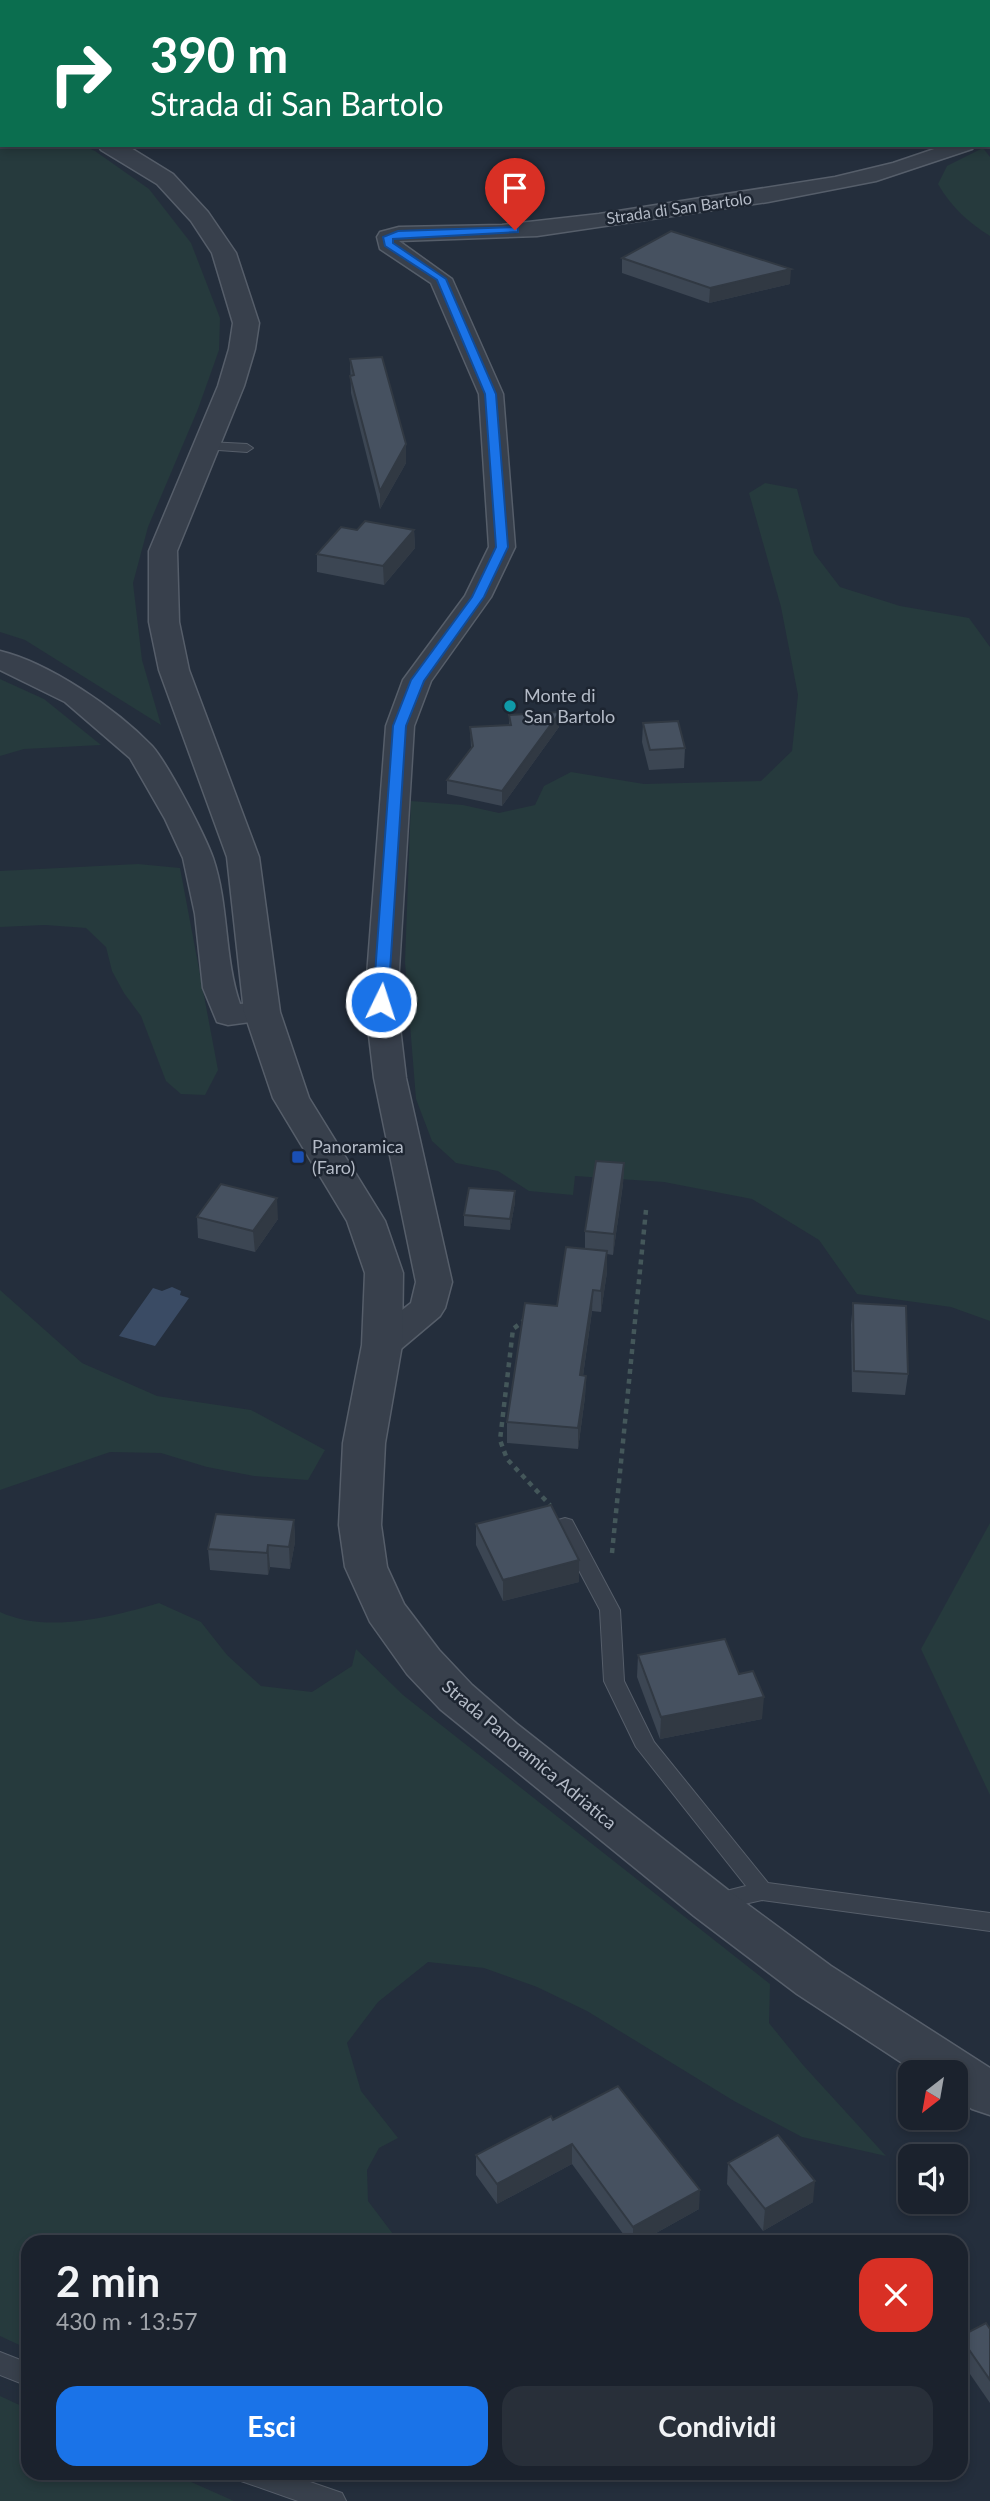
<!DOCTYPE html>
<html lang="it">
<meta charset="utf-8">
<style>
:root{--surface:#1b222d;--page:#282f39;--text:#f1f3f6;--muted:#a0a4aa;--line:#393f49;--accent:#1a73e8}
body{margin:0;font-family:Lato,sans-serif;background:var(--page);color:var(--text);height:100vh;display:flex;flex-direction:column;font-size:26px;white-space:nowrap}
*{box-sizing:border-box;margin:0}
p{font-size:23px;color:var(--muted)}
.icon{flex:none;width:38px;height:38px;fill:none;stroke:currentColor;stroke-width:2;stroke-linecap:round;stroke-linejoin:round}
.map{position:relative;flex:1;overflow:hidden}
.details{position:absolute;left:21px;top:2235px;width:947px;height:245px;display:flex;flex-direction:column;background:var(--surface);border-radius:21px;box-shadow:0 4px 10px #0003,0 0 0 2px var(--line)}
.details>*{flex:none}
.guide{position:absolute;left:0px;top:0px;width:990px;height:147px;box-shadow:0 4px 10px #0003,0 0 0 2px var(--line);background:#0b6e4f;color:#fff;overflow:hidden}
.needle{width:46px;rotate:211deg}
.buttons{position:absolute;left:898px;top:2060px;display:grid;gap:14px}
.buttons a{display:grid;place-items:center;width:70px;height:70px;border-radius:14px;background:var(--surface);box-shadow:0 4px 10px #0003,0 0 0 2px var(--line);font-size:35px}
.pin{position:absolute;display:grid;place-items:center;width:60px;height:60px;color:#fff;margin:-72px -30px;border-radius:50% 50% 50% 0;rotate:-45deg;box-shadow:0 0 7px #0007}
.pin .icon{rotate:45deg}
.me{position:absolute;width:77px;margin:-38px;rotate:4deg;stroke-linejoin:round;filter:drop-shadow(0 0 5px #0008)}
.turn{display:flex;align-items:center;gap:24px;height:147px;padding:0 35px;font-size:32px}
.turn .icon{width:91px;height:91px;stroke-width:2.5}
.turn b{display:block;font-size:49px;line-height:60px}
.round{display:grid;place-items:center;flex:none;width:74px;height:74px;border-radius:21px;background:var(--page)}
.head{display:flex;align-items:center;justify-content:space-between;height:119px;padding:0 35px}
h1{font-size:42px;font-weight:700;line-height:52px}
.primary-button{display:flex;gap:14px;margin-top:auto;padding:14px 35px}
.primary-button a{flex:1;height:80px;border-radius:21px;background:var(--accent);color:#fff;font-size:28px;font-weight:700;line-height:80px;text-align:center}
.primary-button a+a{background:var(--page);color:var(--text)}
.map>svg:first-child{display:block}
.green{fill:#263a3d}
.water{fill:#3a4b64}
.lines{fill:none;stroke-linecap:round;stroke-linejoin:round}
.service-casing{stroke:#565e6a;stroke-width:2}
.minor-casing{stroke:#565e6a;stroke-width:3}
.tertiary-casing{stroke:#565e6a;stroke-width:3}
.path{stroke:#44575a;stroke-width:4.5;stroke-dasharray:5 5;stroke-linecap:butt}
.service{fill:#38404c;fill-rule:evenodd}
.minor{fill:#38404c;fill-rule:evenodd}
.tertiary{fill:#38404c;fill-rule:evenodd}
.wall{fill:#3c4653}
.shaded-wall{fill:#313943}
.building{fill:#465160;stroke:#313943;stroke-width:2}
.route{fill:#1a73e8;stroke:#114b97;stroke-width:2}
.culture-dot{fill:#0f9aa8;stroke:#1d2531;stroke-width:2.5}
.transit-dot{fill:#1a4fb4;stroke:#1d2531;stroke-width:2.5}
.labels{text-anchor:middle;stroke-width:5;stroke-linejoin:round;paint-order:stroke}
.far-street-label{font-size:16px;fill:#b4bbc7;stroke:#1d2531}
.poi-label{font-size:18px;fill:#b4bbc7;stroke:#1d2531;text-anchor:start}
.street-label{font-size:18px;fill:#b4bbc7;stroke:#1d2531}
</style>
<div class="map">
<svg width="990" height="2501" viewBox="0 0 990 2501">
<rect width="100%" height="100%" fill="#242e3c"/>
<g class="green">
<polygon points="0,122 2,145 81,145 95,151 149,189 191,243 220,318 219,350 198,409 148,527 133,583 142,660 161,725 25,640 0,632"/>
<path d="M983 148 990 157V236C968 222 951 207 938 184L947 166Z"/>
<polygon points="765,483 797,489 814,553 840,587 900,606 969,618 990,647 990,1321 951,1307 857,1294 819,1240 752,1199 664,1182 575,1176 573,1195 529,1191 498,1171 456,1163 432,1141 416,1099 405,962 411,801 463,805 499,813 535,805 544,786 571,772 644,784 761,781 792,751 798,695 781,607 749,493"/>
<polygon points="0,679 44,699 101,745 24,749 0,756"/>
<polygon points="138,864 180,868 218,1070 205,1095 181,1094 166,1081 141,1016 124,993 112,971 106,947 86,928 45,925 0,927 0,871"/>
<polygon points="0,1290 82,1363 157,1396 251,1410 325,1450 308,1480 254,1476 207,1467 161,1453 110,1452 0,1490"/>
<polygon points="990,1523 990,1795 921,1649"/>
<path d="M159 1603 201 1622 227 1655 261 1686 312 1692 352 1666 356 1649 403 1695 770 1984 769 2023 803 2065 886 2156 802 2137 734 2101 587 2011 537 1987 484 1968 428 1962 378 2002 347 2043 361 2091 398 2138 379 2148 367 2170 368 2201 399 2242H28V2349L0 2336V1612C48 1634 111 1617 159 1603Z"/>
<polygon points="0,2396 28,2409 28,2473 171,2473 234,2501 0,2501"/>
</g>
<polygon class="water" points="172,1287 181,1291 180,1295 189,1298 155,1346 119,1336 153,1288 162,1291"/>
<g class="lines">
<g class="service-casing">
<g id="service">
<polygon points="208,442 247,444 253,448 247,452 204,449 202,446"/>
<polygon points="565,1518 572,1520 620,1610 624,1681 654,1742 768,1883 990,1913 990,1931 762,1900 714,1911 706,1908 703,1902 706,1896 746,1886 636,1747 604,1681 600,1610 555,1525 558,1520"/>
<polygon points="0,2352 28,2363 28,2386 0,2375"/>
<polygon points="237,2473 284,2473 342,2493 346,2501 298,2501 241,2481"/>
</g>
</g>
<g class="minor-casing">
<g id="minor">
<rect x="989" y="129" width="1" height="12"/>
<polygon points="946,145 975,145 972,149 876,181 768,202 537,236 399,241 452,279 503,394 515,547 491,597 431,681 414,726 397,1002 406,1078 452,1282 445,1308 440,1316 395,1354 382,1357 369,1354 364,1345 369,1336 411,1303 416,1282 374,1078 365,1002 386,726 403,680 465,596 489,547 479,394 431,283 380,249 377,237 380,232 399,227 502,225 599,214 835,177 893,163"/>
<path d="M0 651C50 663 116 709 152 746 168 764 205 835 213 858 229 905 224 958 240 1004L262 1002 273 1005 278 1012 273 1019 228 1025 217 1022 203 988 195 914 183 858 165 819 130 758 65 702 0 670Z"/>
</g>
</g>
<g class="tertiary-casing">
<g id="tertiary">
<rect x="0" y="98" width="2" height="14"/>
<polygon points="98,145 126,145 173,174 208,212 236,253 259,323 255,349 244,386 177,551 179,622 189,670 259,857 280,1012 309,1098 385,1221 403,1273 402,1345 385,1443 381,1525 387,1567 404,1604 439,1650 472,1685 517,1724 728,1890 831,1966 990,2068 990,2115 972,2109 956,2098 956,2072 916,2072 797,1994 694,1916 440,1709 407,1674 370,1622 345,1567 339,1525 343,1443 362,1345 365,1273 347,1221 273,1098 244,1012 227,857 159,670 149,622 149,551 218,386 229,349 233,323 212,253 191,221 157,184 101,150"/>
</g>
</g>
<g class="path">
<polyline points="526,1319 513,1329 500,1440 507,1459 550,1505"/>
<polyline points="612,1553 646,1210"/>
</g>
<use href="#service" class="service"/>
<use href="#minor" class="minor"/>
<use href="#tertiary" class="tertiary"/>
</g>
<g class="wall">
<polygon points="622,258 790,284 709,303 622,273"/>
<polygon points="350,359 406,444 406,463 380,509 351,393"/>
<polygon points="357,530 414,530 415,548 384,585 317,572 317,554"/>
<polygon points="560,712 559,727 502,806 447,794 447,780 471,748 470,727 509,725 509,715"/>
<polygon points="643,723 685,748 684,768 649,770 642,742"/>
<polygon points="624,1163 623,1184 613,1255 607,1254 607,1272 601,1312 592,1311 583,1376 586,1376 585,1397 578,1449 507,1443 507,1422 557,1306 585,1249 585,1231"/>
<polygon points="515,1202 510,1230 464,1226 464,1215"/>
<polygon points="197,1217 278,1219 255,1252 198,1238"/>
<polygon points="853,1303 908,1374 905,1395 852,1392 851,1324"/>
<polygon points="294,1520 295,1542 290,1569 270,1567 268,1575 210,1570 208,1549"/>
<polygon points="476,1524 579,1560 579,1582 503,1601 476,1545"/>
<polygon points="638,1655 739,1674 762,1719 660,1739 637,1677"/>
<polygon points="553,2120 699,2209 640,2242 629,2242 572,2164 497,2204 476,2175 476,2155"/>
<polygon points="728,2163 813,2202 763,2231 727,2184"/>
<polygon points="990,2329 990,2403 961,2361 961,2336"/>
</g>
<g class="shaded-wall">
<polygon points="791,269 790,284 709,303 710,288"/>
<polygon points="406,444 406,463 380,509 380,491"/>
<polygon points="414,530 415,548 384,585 383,566"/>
<polygon points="560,712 559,727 502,806 502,791"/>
<polygon points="624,1163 623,1184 613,1255 614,1234"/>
<polygon points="515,1191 515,1202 510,1230 510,1219"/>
<polygon points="277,1198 278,1219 255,1252 253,1231"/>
<polygon points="607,1251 607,1272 601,1312 601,1291"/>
<polygon points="593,1290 592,1311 580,1397 580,1375"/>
<polygon points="586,1376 585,1397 578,1449 578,1428"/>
<polygon points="294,1520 295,1542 290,1569 289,1547"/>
<polygon points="268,1545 270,1567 268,1575 267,1553"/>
<polygon points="579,1560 579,1582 503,1601 503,1580"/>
<polygon points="764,1697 762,1719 660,1739 661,1717"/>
<polygon points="572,2144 572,2164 497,2204 497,2184"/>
<polygon points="815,2181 813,2202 763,2231 765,2209"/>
<polygon points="700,2190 699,2209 640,2242 633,2242 633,2227"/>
</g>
<g class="building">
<polygon points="671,231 791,269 710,288 622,258"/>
<polygon points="382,357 406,444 380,491 350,376 354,375 350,359"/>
<polygon points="365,521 414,530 383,566 317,554 341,527 357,530"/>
<polygon points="560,712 502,791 447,780 473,746 470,727 511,725 509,715"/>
<polygon points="678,721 685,748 650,750 643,723"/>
<polygon points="596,1161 624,1163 614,1234 585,1231"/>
<polygon points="221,1184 277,1198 253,1231 197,1217"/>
<polygon points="469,1188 515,1191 510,1219 464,1215"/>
<polygon points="566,1247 607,1251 601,1291 593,1290 580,1375 586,1376 578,1428 507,1422 525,1303 557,1306"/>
<polygon points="853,1303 906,1306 908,1374 854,1371"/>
<polygon points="551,1505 579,1560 503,1580 476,1524"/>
<polygon points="216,1514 294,1520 289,1547 268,1545 267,1553 208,1549"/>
<polygon points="725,1639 739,1674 753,1671 764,1697 661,1717 638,1655"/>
<polygon points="618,2086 700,2190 633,2227 572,2144 497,2184 476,2155 551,2116 553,2120"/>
<polygon points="778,2135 815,2181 765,2209 728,2163"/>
<polygon points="986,2323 990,2329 990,2380 961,2338 961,2336"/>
</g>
<polygon class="route" points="515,227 518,228 518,232 393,239 393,243 446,279 496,394 508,547 484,597 424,681 406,726 388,1002 381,1007 373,1002 393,726 411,680 472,597 496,547 485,394 437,280 385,246 383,237 398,231"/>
<circle class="culture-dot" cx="510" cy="706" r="7"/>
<rect class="transit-dot" x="291" y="1150" width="14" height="14" rx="3.5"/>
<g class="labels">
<g class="far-street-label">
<text transform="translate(679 208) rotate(-8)" y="6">Strada di San Bartolo</text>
</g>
<g class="poi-label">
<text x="524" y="702">Monte di<tspan x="524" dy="21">San Bartolo</tspan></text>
<text x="312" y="1153">Panoramica<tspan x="312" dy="21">(Faro)</tspan></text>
</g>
<g class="street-label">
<text transform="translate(529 1755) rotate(40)" y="6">Strada Panoramica Adriatica</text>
</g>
</g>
</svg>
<div class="buttons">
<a><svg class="needle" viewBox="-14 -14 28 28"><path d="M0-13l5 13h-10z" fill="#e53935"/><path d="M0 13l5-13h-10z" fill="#a0a4aa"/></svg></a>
<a><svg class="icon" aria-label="sound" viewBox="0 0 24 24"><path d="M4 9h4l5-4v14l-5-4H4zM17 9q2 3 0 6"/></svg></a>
</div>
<div class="pin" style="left:515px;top:230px;background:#d93025"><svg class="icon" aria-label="arrive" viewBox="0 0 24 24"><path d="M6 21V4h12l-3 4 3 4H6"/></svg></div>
<svg class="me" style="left:381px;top:1002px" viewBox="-20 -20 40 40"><circle r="17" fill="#1a73e8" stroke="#fff" stroke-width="3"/><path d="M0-11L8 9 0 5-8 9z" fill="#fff"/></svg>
<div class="guide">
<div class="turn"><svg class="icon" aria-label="right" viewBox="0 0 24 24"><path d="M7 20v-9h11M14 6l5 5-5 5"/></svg><div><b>390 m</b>Strada di San Bartolo</div></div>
</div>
<section class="details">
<div class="head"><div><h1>2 min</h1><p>430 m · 13:57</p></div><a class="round" style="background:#d93025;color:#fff"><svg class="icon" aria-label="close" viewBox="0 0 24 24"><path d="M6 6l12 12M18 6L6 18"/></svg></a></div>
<div class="primary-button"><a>Esci</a><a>Condividi</a></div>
</section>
</div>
